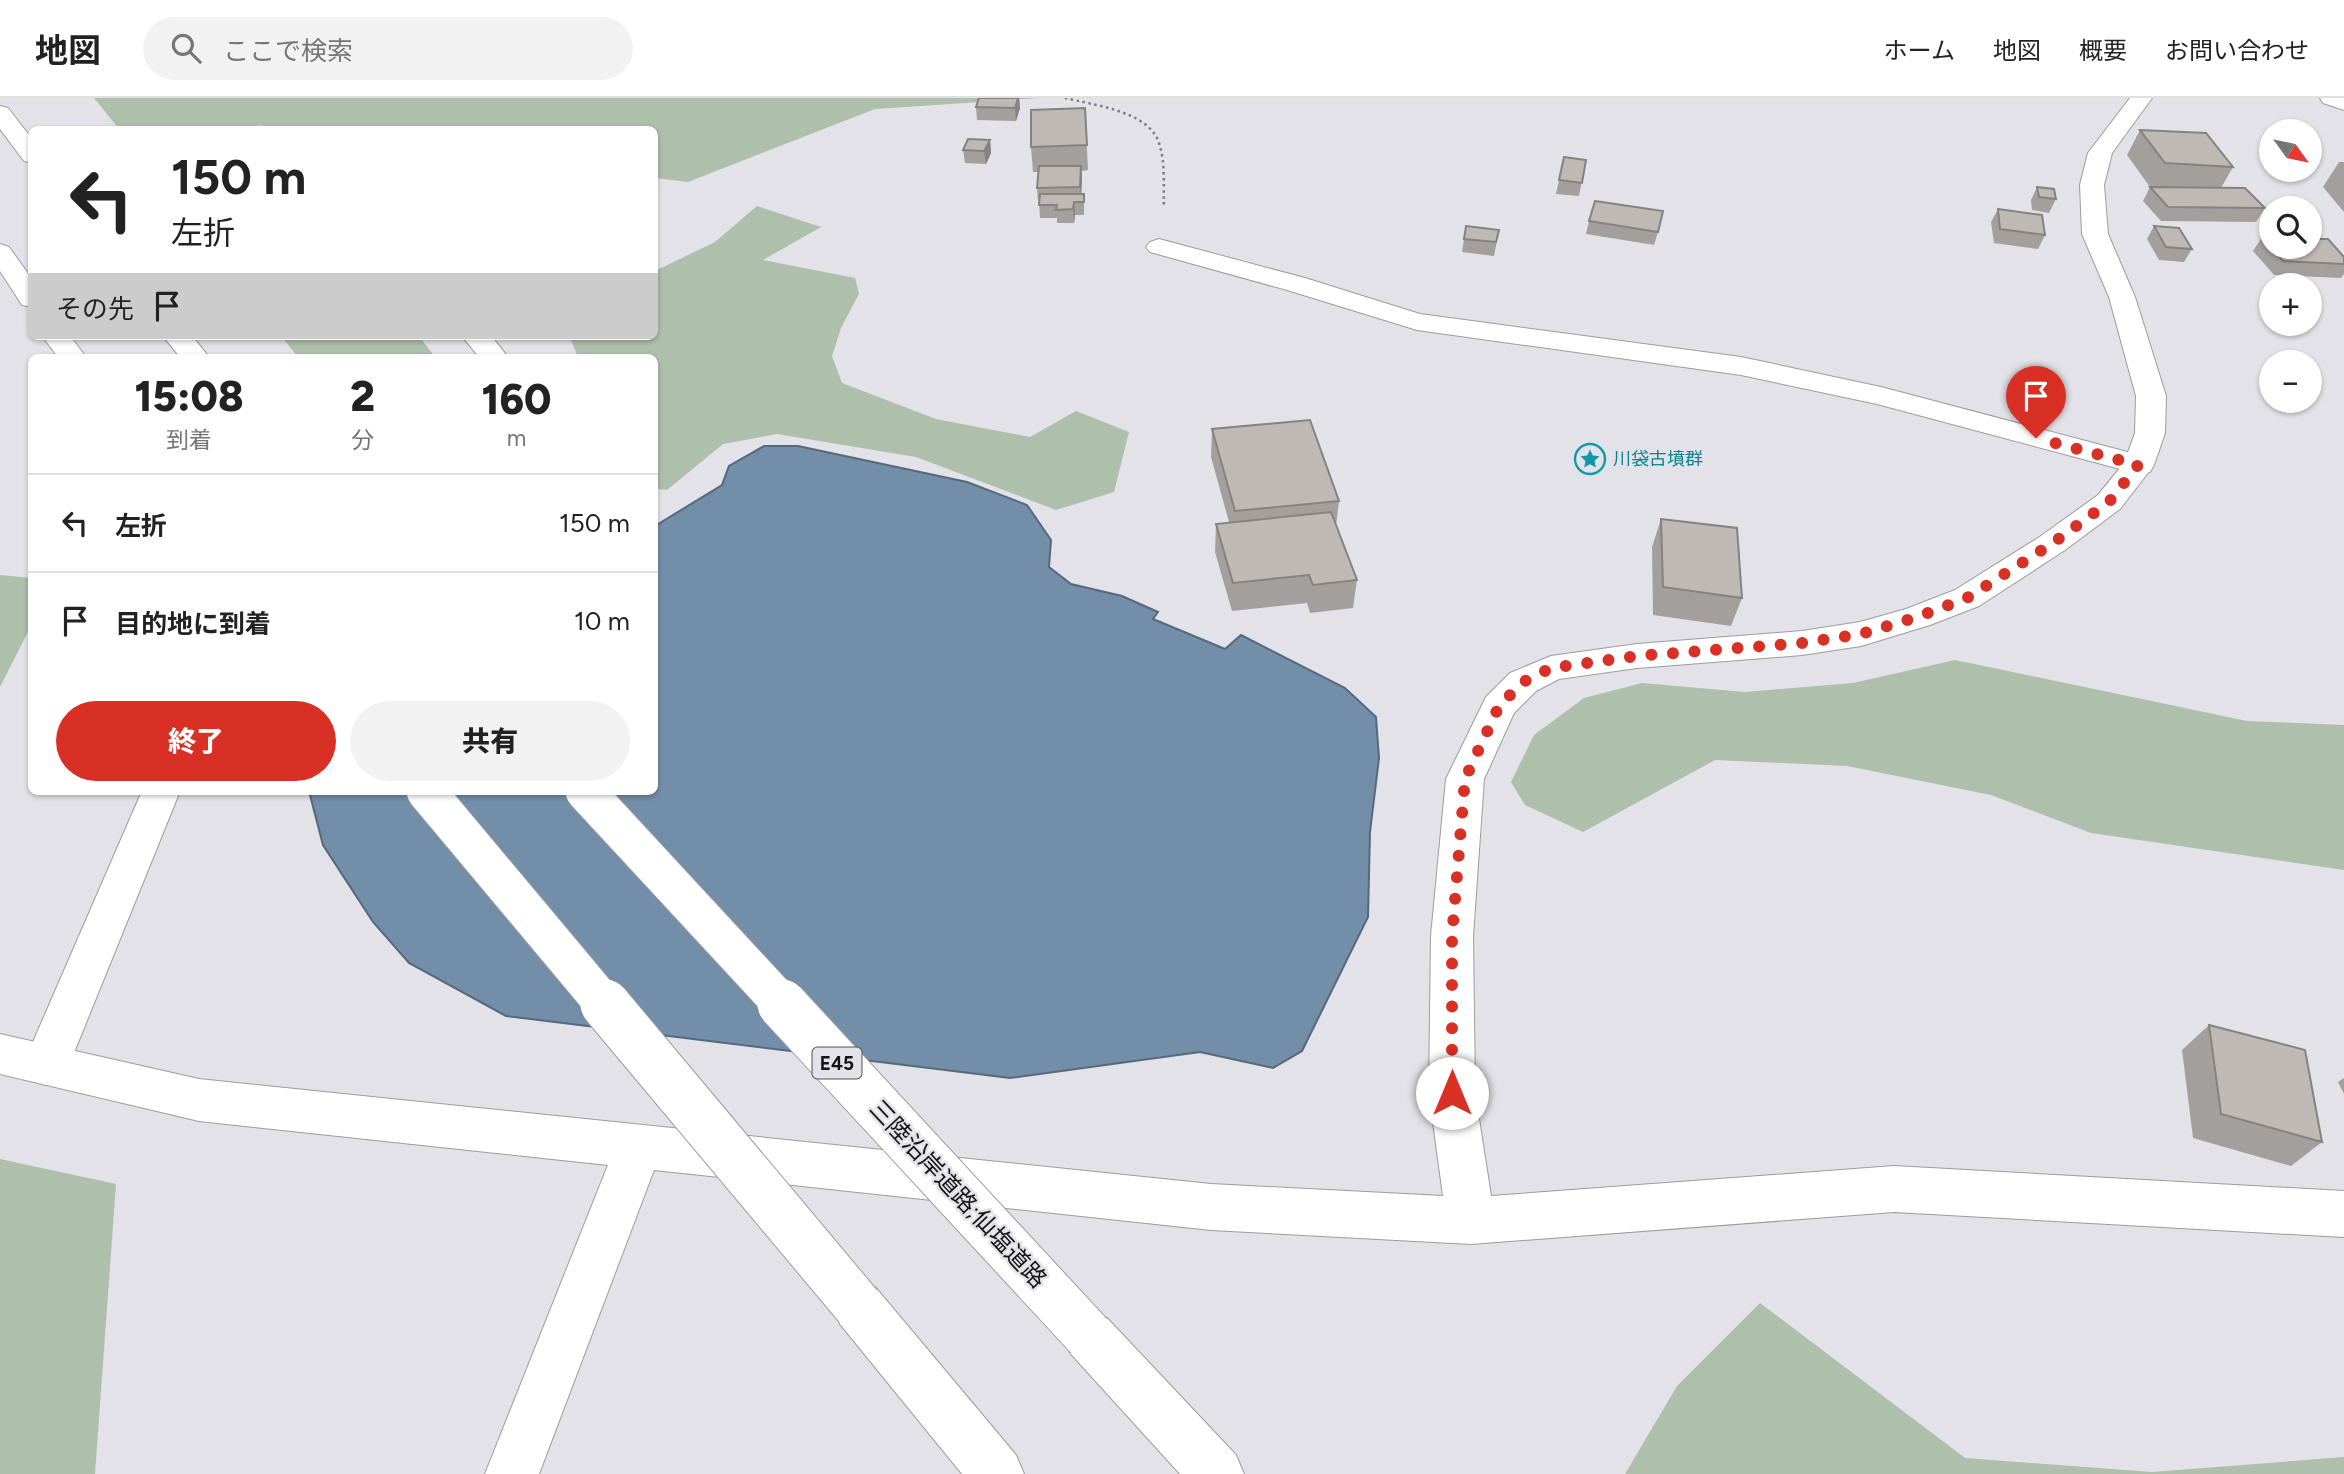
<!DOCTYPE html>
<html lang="ja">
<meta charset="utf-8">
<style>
:root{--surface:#fff;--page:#f2f2f2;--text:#222;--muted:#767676;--line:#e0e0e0;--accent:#d93025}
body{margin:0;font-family:Figtree,"Noto Sans JP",sans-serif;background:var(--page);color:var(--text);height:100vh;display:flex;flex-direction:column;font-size:26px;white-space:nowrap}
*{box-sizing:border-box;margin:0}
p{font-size:23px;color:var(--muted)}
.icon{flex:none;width:38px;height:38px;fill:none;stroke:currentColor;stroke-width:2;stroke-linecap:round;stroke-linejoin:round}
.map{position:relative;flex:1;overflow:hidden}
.drawer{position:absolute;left:28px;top:256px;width:630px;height:441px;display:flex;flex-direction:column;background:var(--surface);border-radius:10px;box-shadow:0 2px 5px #0004}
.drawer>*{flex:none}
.hud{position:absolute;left:28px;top:28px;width:630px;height:214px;border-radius:10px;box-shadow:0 2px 5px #0004;background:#fff;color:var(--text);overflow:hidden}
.needle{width:46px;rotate:123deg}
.fabs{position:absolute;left:2259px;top:21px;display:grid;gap:14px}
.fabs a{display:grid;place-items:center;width:63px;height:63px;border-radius:50%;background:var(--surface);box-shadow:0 2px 5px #0004;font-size:35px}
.pin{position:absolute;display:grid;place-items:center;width:60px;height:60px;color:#fff;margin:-72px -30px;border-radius:50% 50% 50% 0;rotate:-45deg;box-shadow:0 0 7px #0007}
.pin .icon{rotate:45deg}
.me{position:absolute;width:77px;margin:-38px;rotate:0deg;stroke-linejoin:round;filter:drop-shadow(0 0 5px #0008)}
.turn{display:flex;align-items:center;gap:24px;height:147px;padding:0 28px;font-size:32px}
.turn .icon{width:91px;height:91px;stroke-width:2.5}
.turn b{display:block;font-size:49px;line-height:60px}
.then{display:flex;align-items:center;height:66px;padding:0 28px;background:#0003;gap:14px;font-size:26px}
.eta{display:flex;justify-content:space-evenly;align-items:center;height:119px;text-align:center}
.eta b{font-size:42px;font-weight:800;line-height:49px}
.cta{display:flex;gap:14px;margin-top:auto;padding:14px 28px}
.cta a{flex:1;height:80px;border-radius:42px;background:var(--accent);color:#fff;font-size:28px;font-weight:800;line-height:80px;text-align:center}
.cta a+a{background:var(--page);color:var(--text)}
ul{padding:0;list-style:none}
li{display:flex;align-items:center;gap:21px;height:98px;padding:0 28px;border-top:2px solid var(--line)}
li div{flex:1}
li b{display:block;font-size:26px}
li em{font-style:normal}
header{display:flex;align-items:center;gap:42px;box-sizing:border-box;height:98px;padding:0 35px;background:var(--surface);border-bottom:2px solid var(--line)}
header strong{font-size:33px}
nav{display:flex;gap:38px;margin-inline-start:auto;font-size:24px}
.search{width:490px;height:63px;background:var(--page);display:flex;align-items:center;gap:18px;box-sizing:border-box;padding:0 24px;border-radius:38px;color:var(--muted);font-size:26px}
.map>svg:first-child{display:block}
.green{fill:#aebfab}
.water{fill:#728ea8;stroke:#56697c;stroke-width:2}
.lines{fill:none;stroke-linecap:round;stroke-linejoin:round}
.minor-casing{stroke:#9b9ca1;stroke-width:2}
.tertiary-casing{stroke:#9b9ca1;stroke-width:2}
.motorway-casing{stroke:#9b9ca1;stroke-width:2}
.path{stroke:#7c7c80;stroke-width:2.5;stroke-dasharray:2.5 3.5;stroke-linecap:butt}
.minor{fill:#fff;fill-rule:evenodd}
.tertiary{fill:#fff;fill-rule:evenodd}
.motorway{fill:#fff;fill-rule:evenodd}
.motorway-bridge-far1-casing{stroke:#9b9ca1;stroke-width:41;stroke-linecap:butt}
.motorway-bridge-casing{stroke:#9b9ca1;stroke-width:51;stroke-linecap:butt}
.motorway-bridge-far1{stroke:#fff;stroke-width:39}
.motorway-bridge{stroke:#fff;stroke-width:49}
.wall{fill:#a39f9c}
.shaded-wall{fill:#85827f}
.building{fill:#beb9b5;stroke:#85827f;stroke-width:2}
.route{stroke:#d93025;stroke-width:12;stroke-dasharray:0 21.6}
.labels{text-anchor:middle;stroke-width:5;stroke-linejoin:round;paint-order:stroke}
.far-culture-label{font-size:18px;fill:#0d838f;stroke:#e2e2e8;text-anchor:start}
.shield{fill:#e2e2e8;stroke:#525255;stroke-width:2}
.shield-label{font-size:19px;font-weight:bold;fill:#141416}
.near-street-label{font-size:24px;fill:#141416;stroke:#e2e2e8}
</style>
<header>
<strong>地図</strong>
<div class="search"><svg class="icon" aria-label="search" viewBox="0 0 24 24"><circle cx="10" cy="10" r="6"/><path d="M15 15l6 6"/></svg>ここで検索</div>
<nav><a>ホーム</a><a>地図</a><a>概要</a><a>お問い合わせ</a></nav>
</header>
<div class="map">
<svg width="2344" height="1376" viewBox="0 0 2344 1376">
<rect width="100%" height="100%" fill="#e2e2e8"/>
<g class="green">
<polygon points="94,0 1039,0 875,11 688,84 655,80 654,32 291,32 258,27 260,31 119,31"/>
<polygon points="757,108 821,129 763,162 855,180 859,196 841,230 832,258 842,285 936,321 1030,339 1076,313 1129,334 1114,394 1056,412 916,359 777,336 723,346 667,392 655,391 654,259 578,259 570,240 654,238 655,173 715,144"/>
<polygon points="281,238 419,238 435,259 298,259"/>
<polygon points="0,477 32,480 31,528 0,589"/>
<polygon points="1955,562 2247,623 2344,627 2344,772 2091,735 1991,697 1847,668 1715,662 1583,734 1525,707 1511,684 1534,637 1584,600 1642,585 1745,594 1853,585"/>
<polygon points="0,1061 116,1086 95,1376 0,1376"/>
<polygon points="1760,1205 1965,1360 2152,1374 2344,1359 2344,1376 1625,1376 1677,1288"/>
</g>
<polygon class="water" points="764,348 798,348 967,384 1027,407 1051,442 1049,469 1071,486 1122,498 1158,514 1153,521 1225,551 1241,537 1345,590 1376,619 1379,660 1370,734 1368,819 1302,953 1273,970 1200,954 1010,980 506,918 409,865 373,824 323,747 309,693 654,693 655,428 722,387 729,368"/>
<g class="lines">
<g class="minor-casing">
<g id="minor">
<polygon points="2320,0 2344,0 2344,12 2323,5"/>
<polygon points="1159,141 1305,180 1420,216 1741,259 1881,289 2150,360 2154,367 2150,374 2139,376 1877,306 1741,277 1417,232 1287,192 1150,154 1146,149 1150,144"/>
<polygon points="462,238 491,238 508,259 479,259"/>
<polygon points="142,693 180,693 69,967 62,981 46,987 30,981 23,967"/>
</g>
</g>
<g class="tertiary-casing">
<polygon id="tertiary" points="2130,0 2152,0 2112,55 2104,87 2108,136 2135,199 2166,298 2165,335 2154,367 2120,411 2065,452 1979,508 1930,527 1861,548 1802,557 1637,570 1559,581 1536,593 1514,615 1484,681 1473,838 1475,995 1491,1098 1894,1068 2344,1093 2344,1139 1894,1114 1471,1146 1211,1132 654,1072 539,1376 485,1376 608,1067 199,1023 0,976 0,936 199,981 1211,1086 1443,1098 1429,995 1431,838 1446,681 1486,599 1510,575 1551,558 1637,546 1802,533 1860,524 1906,511 1955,492 2041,438 2098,397 2124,365 2135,335 2136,298 2109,199 2082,136 2080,87 2088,55"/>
</g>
<g class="motorway-casing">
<g id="motorway">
<polygon points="0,8 8,10 32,41 32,65 24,63 0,31"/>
<polygon points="0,146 9,149 32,181 32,209 22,207 0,173"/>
<polygon points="42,238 70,238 86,259 58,259"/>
<polygon points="163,238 192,238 209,259 180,259"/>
<polygon points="858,1183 876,1190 1016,1357 1024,1376 962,1376 840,1226 833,1208 840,1190"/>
<polygon points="1089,1212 1107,1220 1236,1357 1244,1376 1180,1376 1071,1256 1063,1238 1071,1220"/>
</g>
</g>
<path class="path" d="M1065 0C1093 7 1149 13 1159 45 1166 66 1163 89 1164 110"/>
<use href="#minor" class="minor"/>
<use href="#tertiary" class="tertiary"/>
<use href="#motorway" class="motorway"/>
<g class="motorway-bridge-far1-casing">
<g id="motorway-bridge-far1">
<polyline points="426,693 606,908"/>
<polyline points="585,693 784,908"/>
</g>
</g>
<g class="motorway-bridge-casing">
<g id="motorway-bridge">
<polyline points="605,906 858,1208"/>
<polyline points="782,906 1089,1238"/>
</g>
</g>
<use href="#motorway-bridge-far1" class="motorway-bridge-far1"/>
<use href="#motorway-bridge" class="motorway-bridge"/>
</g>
<g class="wall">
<polygon points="979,0 1019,0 1020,10 1016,23 977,22 976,9"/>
<polygon points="1085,10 1088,72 1082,73 1081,96 1084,96 1084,117 1075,117 1074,125 1057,125 1057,120 1040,120 1039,103 1038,103 1037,90 1038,74 1033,74 1031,49"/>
<polygon points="2140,32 2233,69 2221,90 2265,110 2256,124 2161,123 2143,103 2150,89 2127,57"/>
<polygon points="990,42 991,55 986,66 965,65 963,52"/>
<polygon points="1564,59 1586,62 1579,98 1556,96"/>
<polygon points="2339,64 2344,64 2344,114 2323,89"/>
<polygon points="2037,89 2056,101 2049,115 2032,112 2031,102"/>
<polygon points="1998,111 2045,137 2038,151 1994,145 1991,124"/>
<polygon points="1589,123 1658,134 1654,147 1586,136"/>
<polygon points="1466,128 1499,132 1494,158 1462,154"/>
<polygon points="2154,128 2192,151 2184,164 2159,162 2147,141"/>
<polygon points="2262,139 2344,159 2344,176 2341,180 2274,177 2253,153"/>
<polygon points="1212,331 1339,403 1336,428 1357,482 1353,510 1310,515 1307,505 1232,513 1215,454 1216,426 1229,424 1211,359"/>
<polygon points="1661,421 1742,500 1731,528 1653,517 1652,449"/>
<polygon points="2209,927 2322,1044 2291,1068 2193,1040 2182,952"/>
<polygon points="2344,980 2344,996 2338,984"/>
</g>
<g class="shaded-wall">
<polygon points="1018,0 1019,0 1020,10 1016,23 1015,10"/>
<polygon points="990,42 991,55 986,66 984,53"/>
<polygon points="1081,68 1082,81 1081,103 1080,89"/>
<polygon points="1074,104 1075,117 1074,125 1073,111"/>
</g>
<g class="building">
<polygon points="979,0 1018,0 1015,10 976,9"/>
<polygon points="1085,10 1087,47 1031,49 1031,12"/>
<polygon points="2140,32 2206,35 2233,69 2165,65"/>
<polygon points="968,41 990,42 984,53 963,52"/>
<polygon points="1564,59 1586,62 1582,85 1559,82"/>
<polygon points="1039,68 1081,68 1080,89 1037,90"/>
<polygon points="2037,89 2054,91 2056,101 2039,99"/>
<polygon points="2150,89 2245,90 2265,110 2168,109"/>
<polygon points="1040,96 1084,96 1084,104 1074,104 1073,111 1056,112 1057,107 1039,107"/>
<polygon points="1595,103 1663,113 1658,134 1589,123"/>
<polygon points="1998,111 2042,117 2045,137 2000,131"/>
<polygon points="1466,128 1499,132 1496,144 1464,141"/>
<polygon points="2154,128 2179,130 2192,151 2166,149"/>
<polygon points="2262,139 2272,139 2272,149 2310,149 2310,141 2328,141 2344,159 2344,166 2283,163"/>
<polygon points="1310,322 1339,403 1235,413 1212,331"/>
<polygon points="1331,414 1357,482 1313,487 1309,477 1233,485 1216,426"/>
<polygon points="1661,421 1737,430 1742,500 1663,489"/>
<polygon points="2209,927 2305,952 2322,1044 2221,1016"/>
</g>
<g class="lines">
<polyline class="route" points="1452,995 1452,838 1465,681 1499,608 1523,584 1551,570 1637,558 1802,545 1861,536 1917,519 1967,500 2053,445 2109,404 2138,367 2036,340"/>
</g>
<defs>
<g id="sight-ring" transform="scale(1.575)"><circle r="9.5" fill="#e2e2e8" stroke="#0f9aa8" stroke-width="1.5"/><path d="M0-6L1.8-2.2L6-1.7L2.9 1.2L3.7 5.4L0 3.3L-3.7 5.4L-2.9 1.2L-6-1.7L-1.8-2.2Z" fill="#0f9aa8"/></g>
</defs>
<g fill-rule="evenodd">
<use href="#sight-ring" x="1590" y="361"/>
</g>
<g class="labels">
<g class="far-culture-label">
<text x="1613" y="367">川袋古墳群</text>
</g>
<rect class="shield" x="812.5" y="949.5" width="49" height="31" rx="5"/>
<g class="shield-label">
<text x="837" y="972">E45</text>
</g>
<g class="near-street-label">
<text transform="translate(958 1096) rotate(47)" y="8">三陸沿岸道路;仙塩道路</text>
</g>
</g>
</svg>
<div class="fabs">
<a><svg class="needle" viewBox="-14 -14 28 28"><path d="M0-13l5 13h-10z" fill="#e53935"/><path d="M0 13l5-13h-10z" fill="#767676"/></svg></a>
<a><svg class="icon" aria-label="search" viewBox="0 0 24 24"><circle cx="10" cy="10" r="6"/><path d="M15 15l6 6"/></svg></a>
<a>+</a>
<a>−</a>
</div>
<div class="pin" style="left:2036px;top:340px;background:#d93025"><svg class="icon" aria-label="arrive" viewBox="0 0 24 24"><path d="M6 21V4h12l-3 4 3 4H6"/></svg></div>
<svg class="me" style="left:1452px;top:995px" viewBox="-20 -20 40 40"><circle r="19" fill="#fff"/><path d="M0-13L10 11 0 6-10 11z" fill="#d93025"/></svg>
<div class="hud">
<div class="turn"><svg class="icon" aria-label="left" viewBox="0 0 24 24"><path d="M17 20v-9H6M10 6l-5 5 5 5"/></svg><div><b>150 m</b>左折</div></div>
<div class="then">その先<svg class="icon" aria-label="arrive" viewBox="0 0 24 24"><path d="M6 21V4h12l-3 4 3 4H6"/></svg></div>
</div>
<section class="drawer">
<div class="eta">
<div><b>15:08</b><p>到着</p></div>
<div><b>2</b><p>分</p></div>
<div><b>160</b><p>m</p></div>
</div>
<ul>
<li><svg class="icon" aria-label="left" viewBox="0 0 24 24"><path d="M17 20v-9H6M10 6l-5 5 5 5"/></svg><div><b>左折</b></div><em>150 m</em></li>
<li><svg class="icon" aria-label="arrive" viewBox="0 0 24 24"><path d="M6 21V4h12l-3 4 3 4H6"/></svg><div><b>目的地に到着</b></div><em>10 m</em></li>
</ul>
<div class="cta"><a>終了</a><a>共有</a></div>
</section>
</div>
